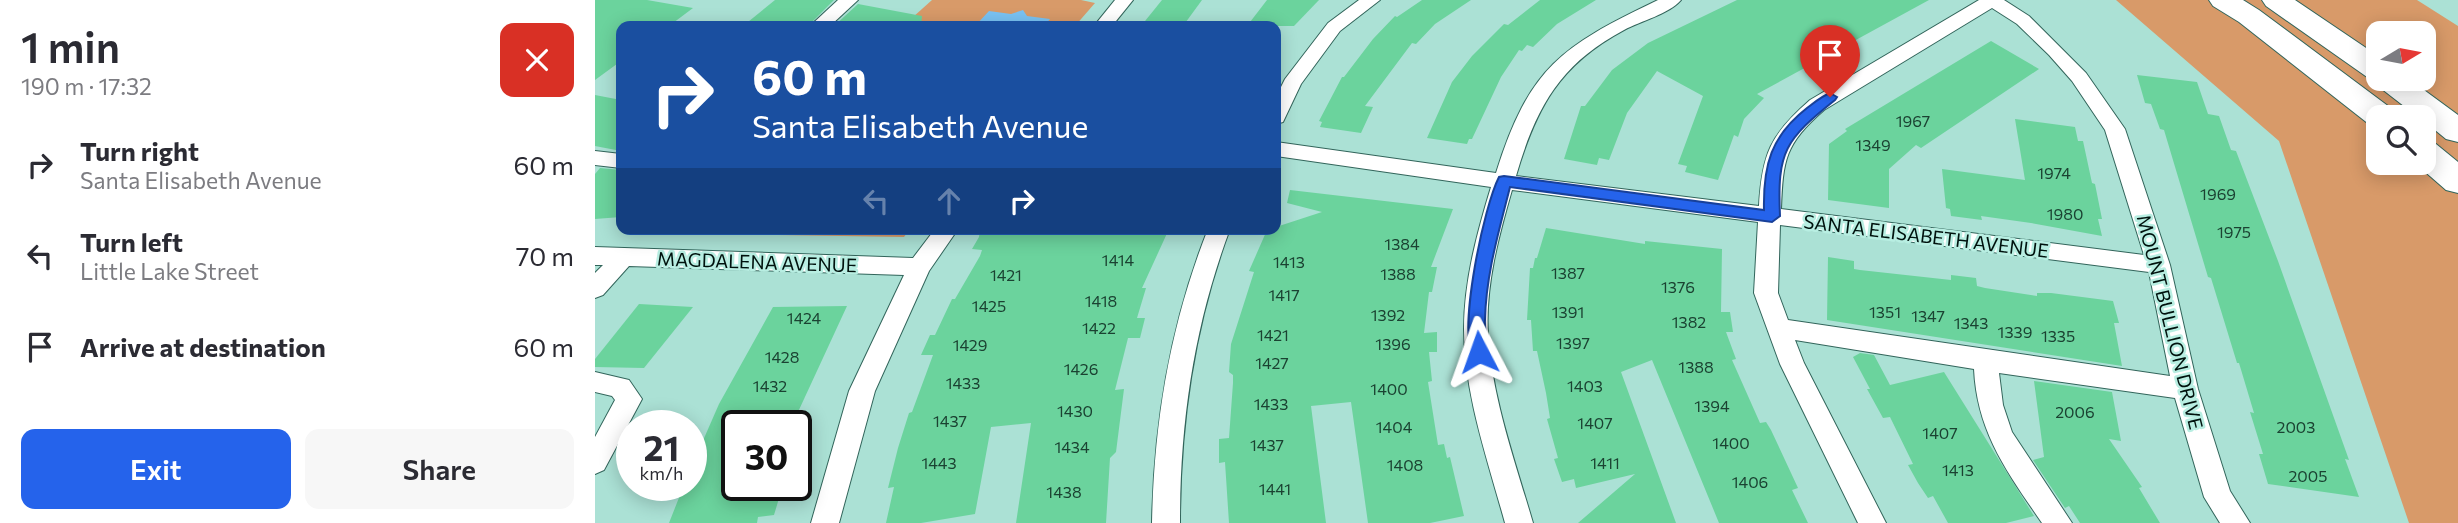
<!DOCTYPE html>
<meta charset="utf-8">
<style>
:root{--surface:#fff;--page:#f7f7f7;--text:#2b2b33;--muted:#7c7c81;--accent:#2563eb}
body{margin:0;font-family:Commissioner,sans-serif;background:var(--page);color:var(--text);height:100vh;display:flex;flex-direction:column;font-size:26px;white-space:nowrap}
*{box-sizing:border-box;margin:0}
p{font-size:23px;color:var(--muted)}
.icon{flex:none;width:38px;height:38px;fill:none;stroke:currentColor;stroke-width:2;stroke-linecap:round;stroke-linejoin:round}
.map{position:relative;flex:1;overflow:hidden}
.drawer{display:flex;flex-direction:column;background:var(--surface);width:595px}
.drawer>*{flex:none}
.top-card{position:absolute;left:21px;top:21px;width:665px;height:214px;border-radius:14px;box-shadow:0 4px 18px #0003;background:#1a4fa0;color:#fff;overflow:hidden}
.needle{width:46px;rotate:80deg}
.tools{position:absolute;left:1771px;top:21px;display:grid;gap:14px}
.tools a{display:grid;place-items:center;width:70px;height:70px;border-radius:14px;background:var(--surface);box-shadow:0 4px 18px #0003;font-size:35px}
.speed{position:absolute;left:21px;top:410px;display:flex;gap:14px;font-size:35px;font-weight:700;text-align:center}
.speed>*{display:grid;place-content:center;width:91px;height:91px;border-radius:50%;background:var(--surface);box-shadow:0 4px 18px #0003;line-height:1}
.speed small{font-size:18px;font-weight:400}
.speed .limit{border:4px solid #111;border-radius:10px;background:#fff;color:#111}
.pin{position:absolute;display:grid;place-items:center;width:60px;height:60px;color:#fff;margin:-72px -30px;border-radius:50% 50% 50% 0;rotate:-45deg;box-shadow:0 0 7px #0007}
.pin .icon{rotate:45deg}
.me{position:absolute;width:77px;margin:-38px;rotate:356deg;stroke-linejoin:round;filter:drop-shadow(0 0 5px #0008)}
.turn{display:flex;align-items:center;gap:24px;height:147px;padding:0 21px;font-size:32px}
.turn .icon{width:91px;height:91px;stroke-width:2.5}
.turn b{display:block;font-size:49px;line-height:60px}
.lanes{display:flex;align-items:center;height:66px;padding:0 21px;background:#0003;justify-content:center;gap:35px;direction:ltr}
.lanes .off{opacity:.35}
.round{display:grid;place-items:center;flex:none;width:74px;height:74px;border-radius:14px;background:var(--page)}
.head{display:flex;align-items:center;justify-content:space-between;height:119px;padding:0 21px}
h1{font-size:42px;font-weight:600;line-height:52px}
.action{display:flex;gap:14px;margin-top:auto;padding:14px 21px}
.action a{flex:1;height:80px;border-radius:14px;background:var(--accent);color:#fff;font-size:28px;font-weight:600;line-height:80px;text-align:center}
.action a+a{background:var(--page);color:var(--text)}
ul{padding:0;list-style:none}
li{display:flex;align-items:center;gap:21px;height:91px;padding:0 21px}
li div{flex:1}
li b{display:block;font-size:26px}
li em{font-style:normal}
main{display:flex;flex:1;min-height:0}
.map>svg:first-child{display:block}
.green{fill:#d89a69;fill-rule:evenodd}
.water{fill:#79c2f3}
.building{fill:#6bd39d}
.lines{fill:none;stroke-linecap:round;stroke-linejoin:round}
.minor-casing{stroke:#32655b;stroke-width:2}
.primary-casing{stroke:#32655b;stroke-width:2}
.minor{fill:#fff;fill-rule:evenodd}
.primary{fill:#fff;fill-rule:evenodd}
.route{fill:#2563eb;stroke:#184099;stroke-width:2}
.labels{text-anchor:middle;stroke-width:5;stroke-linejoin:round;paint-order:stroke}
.number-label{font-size:16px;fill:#1b4232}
.street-label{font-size:19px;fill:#00120e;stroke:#b8eee2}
</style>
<main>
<section class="drawer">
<div class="head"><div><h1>1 min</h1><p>190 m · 17:32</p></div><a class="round" style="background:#d93025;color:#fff"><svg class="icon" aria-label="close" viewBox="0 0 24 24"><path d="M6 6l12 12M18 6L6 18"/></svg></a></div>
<ul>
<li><svg class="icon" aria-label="right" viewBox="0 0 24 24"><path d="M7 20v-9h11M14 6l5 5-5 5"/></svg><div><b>Turn right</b><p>Santa Elisabeth Avenue</p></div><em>60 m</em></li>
<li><svg class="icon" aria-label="left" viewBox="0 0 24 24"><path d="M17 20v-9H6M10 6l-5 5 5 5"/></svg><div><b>Turn left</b><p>Little Lake Street</p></div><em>70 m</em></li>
<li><svg class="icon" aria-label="arrive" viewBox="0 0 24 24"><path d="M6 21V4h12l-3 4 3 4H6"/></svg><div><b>Arrive at destination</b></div><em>60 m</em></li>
</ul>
<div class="action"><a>Exit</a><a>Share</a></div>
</section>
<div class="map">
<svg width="1863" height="523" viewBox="0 0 1863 523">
<rect width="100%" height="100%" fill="#abe1d5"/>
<g class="green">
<polygon points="337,0 486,0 500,3 480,26 308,26"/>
<path d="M1521 0H1822L1863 26V523H1814L1684 141ZM1783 33H1829V79H1783ZM1783 117H1829V163H1783Z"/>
<polygon points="116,229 315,229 309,237 111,234"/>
</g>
<polygon class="water" points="428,10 432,16 455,19 449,26 380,26 394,11 416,14"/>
<g class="building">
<polygon points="0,0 52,0 98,8 74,26 26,26 26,61 0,80"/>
<polygon points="180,0 239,0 213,26 148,26"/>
<polygon points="567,0 607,0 588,26 546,26"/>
<polygon points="672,0 724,0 699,26 652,26"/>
<polygon points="827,0 876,0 840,24 821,44 817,43 770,106 778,107 766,133 725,127 727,122 724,121 747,77 749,77 778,39 800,16 802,17"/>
<polygon points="945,0 1001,0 962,24 938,47 932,45 927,51 924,50 906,77 877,139 874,139 872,144 832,138 857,82 877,56 909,24 913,25"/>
<polygon points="1142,0 1334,0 1162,94 1169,98 1149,119 1143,137 1139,135 1123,180 1090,172 1092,166 1083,164 1108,96 1062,71 1032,113 1014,160 1004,158 1002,165 969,159 986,106 990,106 1017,70 1053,43"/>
<polygon points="263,4 327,16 326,26 239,26"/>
<polygon points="1396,41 1444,69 1326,148 1321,145 1294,169 1294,208 1233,200 1234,144 1252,131 1250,129"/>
<polygon points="1542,75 1602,82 1613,114 1624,116 1636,150 1641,151 1683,261 1754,460 1750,459 1764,497 1673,484 1664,454 1668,454 1655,412 1659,413 1644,363 1642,363 1616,278 1613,277 1569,130 1565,129 1556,104 1550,103"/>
<polygon points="0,95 26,100 26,151 0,146"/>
<polygon points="1420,119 1480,127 1483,141 1488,141 1497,183 1500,184 1507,219 1503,219 1507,236 1436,223 1386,216 1387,220 1356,216 1355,209 1351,208 1347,169 1430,180"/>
<polygon points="5,168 26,170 26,217 0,219 0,174"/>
<polygon points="695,190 858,209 836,267 842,267 837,292 834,292 829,333 842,332 842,352 834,352 837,381 833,382 843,445 849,444 852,458 855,457 869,516 835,523 773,523 756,402 716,406 731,523 634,523 630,462 624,463 624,439 634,438 638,383 638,375 634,372 636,344 659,272 654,271 672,230 681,229 681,227 727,212 692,203"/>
<polygon points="951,228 1050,244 1050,241 1127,249 1126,312 1135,312 1138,332 1131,332 1141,359 1137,360 1165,423 1171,422 1176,430 1203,488 1197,490 1213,523 1124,523 1057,360 1026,372 1081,523 983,523 1040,474 981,488 979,479 967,482 959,459 963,458 952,419 955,418 951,393 942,351 938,351 936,320 932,320 935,268 938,268 940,258 942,258"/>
<polygon points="385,229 574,229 547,288 551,288 542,318 550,318 545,338 533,338 520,390 529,389 521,452 515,458 511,523 421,523 436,423 396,427 380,514 326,523 291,523 299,487 293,488 303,448 314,413 317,412 338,355 326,355 335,335 340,335 357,299 360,299 385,256 387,250 377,249 384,237"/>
<polygon points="1233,257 1259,261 1259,269 1265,270 1356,280 1356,275 1381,278 1382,286 1390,288 1442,296 1442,293 1456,293 1518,301 1524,323 1519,323 1527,366 1232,320"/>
<polygon points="44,304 98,307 49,368 0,367 0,359"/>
<polygon points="252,306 197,425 142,425 142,485 188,485 179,515 163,517 162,523 74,523 89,485 96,485 96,468 124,404 178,307"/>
<polygon points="1265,353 1279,355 1295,385 1349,372 1439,516 1411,523 1353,523 1338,496 1333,498 1323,483 1313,465 1318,464 1295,417 1288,418 1272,389 1275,389 1258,357"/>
<polygon points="1439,381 1517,392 1526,441 1514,439 1547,487 1544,488 1565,523 1485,523 1474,506 1470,508 1438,460 1449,457"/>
</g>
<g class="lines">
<g class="minor-casing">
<g id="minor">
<polygon points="243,0 263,0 235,26 215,26"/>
<polygon points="520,0 538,0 517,26 499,26"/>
<polygon points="764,0 785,0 745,31 706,84 688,122 681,124 681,97 690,79 733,23"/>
<path d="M1063 0H1086C1074 14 1046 21 1029 30 965 64 941 107 921 176L1164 206C1167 154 1175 135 1215 100L1384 0H1409L1434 16 1491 73 1530 129 1575 265 1603 389 1635 491 1655 523H1625L1609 497 1580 398 1404 373 1408 405 1417 432 1477 523H1447C1413 473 1382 433 1379 369L1200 340 1209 363 1291 523H1263L1185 364 1159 293 1163 222 917 190C904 235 890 286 893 334 897 398 920 461 938 523H910C893 461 869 394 869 329 869 281 882 233 896 187L681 156V142L901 173C934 67 967 46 1063 0ZM1397 8 1422 24 1454 55 1477 81 1510 130 1549 255 1186 209C1188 159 1190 144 1229 110ZM1185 225 1554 272 1575 376 1193 320 1183 293Z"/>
<polygon points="0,151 26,154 26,168 0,165"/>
<polygon points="340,229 363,229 334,271 280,391 244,523 216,523 254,391 309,275 34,266 8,295 0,298 0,273 8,265 0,265 0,247 318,258"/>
<path d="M613 229H635C599 325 585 421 585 523H557C559 421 575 325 613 229Z"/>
<polygon points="0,372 34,380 47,399 9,470 0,474 0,437 20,400 17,396 0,392"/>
</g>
</g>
<g class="primary-casing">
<g id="primary">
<polygon points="1614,0 1648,0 1664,10 1797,109 1802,117 1783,117 1783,127 1775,125 1644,22 1618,6"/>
<polygon points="1667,0 1700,0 1783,56 1783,79 1814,79 1863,115 1863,142 1851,139 1829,121 1829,117 1823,117 1783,86 1779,79 1772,77 1671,6"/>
<polygon points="1829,141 1841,144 1863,162 1863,193 1851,190 1820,163 1829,163"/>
</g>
</g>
<use href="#minor" class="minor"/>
<use href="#primary" class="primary"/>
</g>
<path class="route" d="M1235 93 1242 97 1240 100C1190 140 1182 151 1185 216L1177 222 915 187C904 231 891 274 890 320 889 331 895 347 890 357H878C863 328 889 206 904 177L909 176 1169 210C1168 165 1176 136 1212 108 1220 102 1227 96 1235 93Z"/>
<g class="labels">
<g class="number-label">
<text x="1318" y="127">1967</text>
<text x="1278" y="151">1349</text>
<text x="1459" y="179">1974</text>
<text x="1623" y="200">1969</text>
<text x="1470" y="220">1980</text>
<text x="1639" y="238">1975</text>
<text x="807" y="250">1384</text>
<text x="523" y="266">1414</text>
<text x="694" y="268">1413</text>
<text x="973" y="279">1387</text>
<text x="803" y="280">1388</text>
<text x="411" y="281">1421</text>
<text x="1083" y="293">1376</text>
<text x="689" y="301">1417</text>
<text x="506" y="307">1418</text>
<text x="394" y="312">1425</text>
<text x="973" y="318">1391</text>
<text x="1290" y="318">1351</text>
<text x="793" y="321">1392</text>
<text x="1333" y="322">1347</text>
<text x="209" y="324">1424</text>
<text x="1094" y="328">1382</text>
<text x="1376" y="329">1343</text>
<text x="504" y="334">1422</text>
<text x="1420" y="338">1339</text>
<text x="678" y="341">1421</text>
<text x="1463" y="342">1335</text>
<text x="978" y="349">1397</text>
<text x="798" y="350">1396</text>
<text x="375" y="351">1429</text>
<text x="187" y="363">1428</text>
<text x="677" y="369">1427</text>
<text x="1101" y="373">1388</text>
<text x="486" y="375">1426</text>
<text x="368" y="389">1433</text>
<text x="175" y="392">1432</text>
<text x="990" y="392">1403</text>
<text x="794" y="395">1400</text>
<text x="676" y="410">1433</text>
<text x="1117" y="412">1394</text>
<text x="480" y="417">1430</text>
<text x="1480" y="418">2006</text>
<text x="355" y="427">1437</text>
<text x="1000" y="429">1407</text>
<text x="799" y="433">1404</text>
<text x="1701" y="433">2003</text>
<text x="1345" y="439">1407</text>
<text x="1136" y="449">1400</text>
<text x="672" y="451">1437</text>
<text x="477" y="453">1434</text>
<text x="344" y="469">1443</text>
<text x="1010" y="469">1411</text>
<text x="810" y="471">1408</text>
<text x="1363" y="476">1413</text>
<text x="1713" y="482">2005</text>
<text x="1155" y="488">1406</text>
<text x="680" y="495">1441</text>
<text x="469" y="498">1438</text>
</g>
<g class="street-label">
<text transform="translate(1331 236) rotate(7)" y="7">SANTA ELISABETH AVENUE</text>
<text transform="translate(162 262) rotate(2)" y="7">MAGDALENA AVENUE</text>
<text transform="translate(1575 322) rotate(76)" y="7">MOUNT BULLION DRIVE</text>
</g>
</g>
</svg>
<div class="tools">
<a><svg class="needle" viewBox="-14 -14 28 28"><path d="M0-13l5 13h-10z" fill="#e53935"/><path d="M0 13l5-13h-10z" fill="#7c7c81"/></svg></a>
<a><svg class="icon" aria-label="search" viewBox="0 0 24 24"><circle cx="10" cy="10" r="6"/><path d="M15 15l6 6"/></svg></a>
</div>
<div class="speed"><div>21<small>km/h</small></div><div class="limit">30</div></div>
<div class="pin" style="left:1235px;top:97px;background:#d93025"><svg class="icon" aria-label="arrive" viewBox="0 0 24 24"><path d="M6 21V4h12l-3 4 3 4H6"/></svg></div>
<svg class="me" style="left:884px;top:352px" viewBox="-20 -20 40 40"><path d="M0-17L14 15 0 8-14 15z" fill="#2563eb" stroke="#fff" stroke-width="4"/></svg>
<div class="top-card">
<div class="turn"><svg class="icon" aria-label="right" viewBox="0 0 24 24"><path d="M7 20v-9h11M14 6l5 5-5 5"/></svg><div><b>60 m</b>Santa Elisabeth Avenue</div></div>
<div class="lanes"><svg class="icon off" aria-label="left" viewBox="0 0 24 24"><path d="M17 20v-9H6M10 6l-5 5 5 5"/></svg><svg class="icon off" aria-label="ahead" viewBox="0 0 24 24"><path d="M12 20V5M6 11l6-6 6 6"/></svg><svg class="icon" aria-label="right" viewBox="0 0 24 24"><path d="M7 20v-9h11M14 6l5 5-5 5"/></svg></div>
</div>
</div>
</main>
